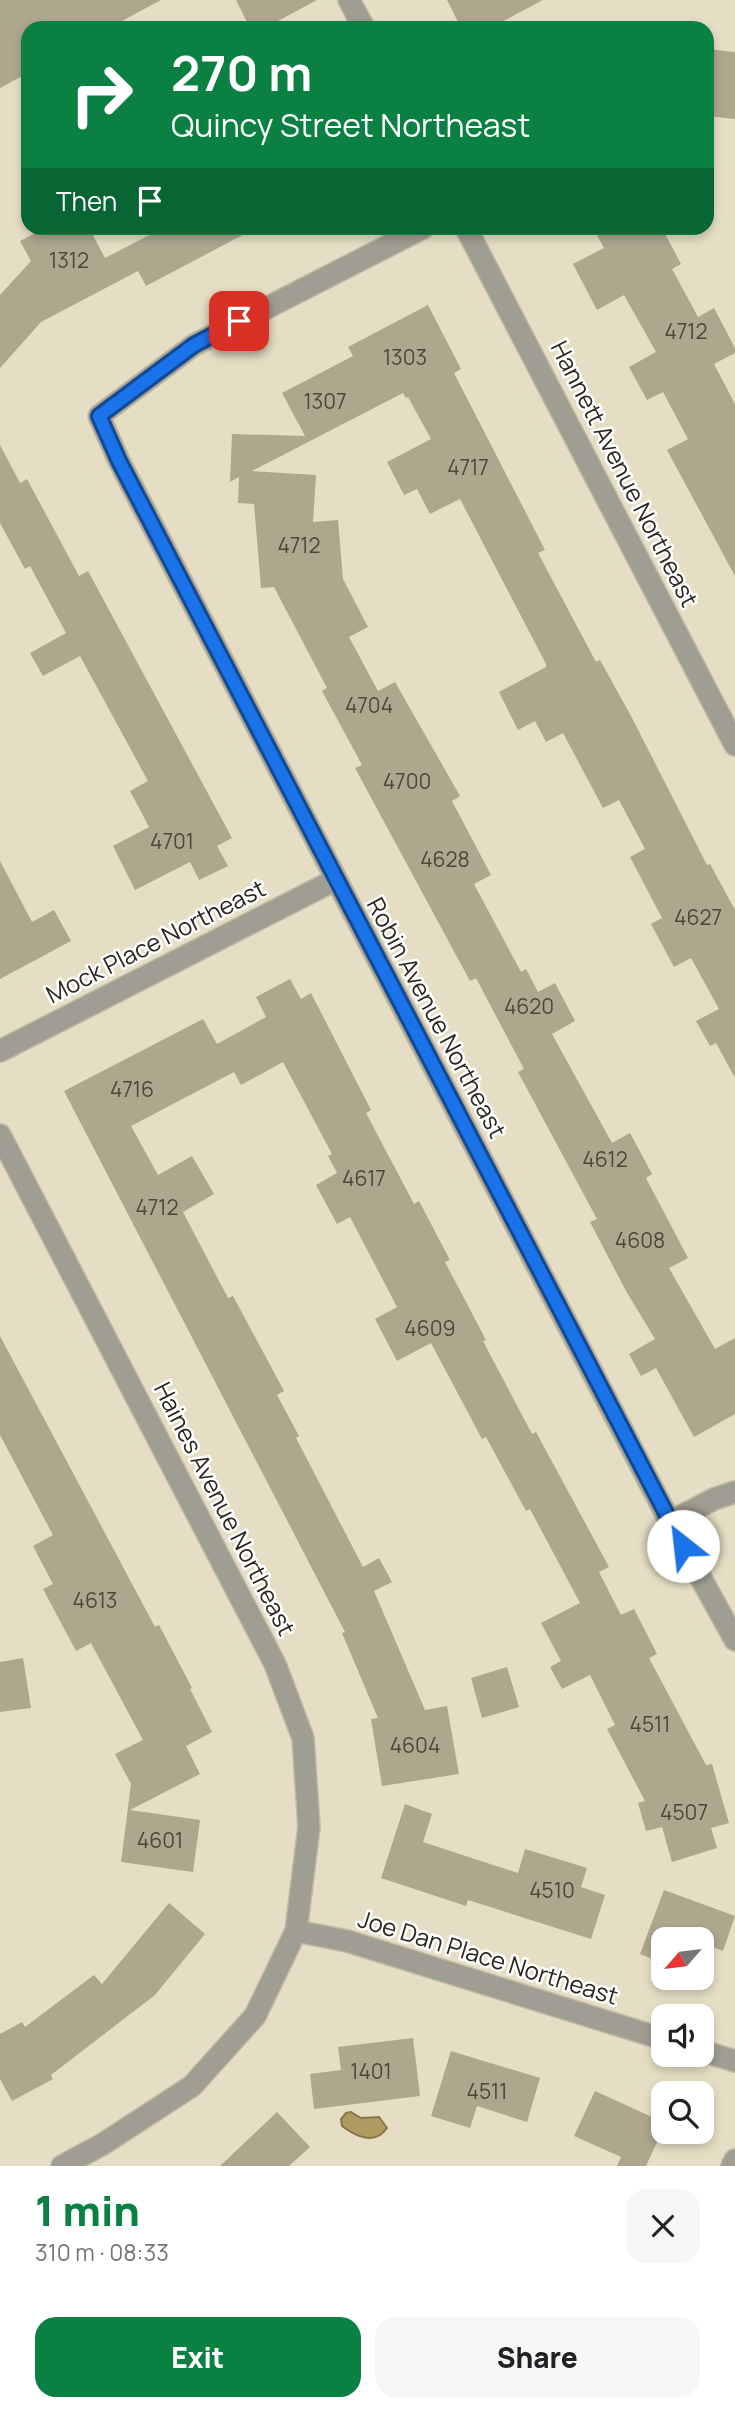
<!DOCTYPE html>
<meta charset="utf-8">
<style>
:root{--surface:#fff;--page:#f6f6f6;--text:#202124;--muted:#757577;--accent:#0b8043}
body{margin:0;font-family:Manrope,sans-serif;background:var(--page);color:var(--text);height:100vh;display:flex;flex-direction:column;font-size:26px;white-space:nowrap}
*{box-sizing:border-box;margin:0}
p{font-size:23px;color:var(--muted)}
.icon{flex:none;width:38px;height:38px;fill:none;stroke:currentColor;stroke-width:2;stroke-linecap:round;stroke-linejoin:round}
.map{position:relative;height:2166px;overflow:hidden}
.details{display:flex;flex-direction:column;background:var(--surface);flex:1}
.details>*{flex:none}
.guide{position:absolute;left:21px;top:21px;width:693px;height:214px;border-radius:21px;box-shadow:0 4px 10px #0003;background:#0b8043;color:#fff;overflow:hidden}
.needle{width:46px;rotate:242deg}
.buttons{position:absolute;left:651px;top:1927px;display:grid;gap:14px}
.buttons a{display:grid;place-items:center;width:63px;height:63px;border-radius:14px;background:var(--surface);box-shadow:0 4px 10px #0003;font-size:35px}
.pin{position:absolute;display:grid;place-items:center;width:60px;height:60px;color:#fff;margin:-30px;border-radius:14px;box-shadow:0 4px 10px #0006}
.me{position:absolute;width:77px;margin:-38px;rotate:331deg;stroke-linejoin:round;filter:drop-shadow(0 0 5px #0008)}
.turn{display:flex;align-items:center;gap:24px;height:147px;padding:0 35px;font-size:32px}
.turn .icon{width:91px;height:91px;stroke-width:2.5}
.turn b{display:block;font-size:49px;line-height:60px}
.then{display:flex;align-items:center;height:66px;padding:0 35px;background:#0003;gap:14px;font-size:26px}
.round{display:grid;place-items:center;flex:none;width:74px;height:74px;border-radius:21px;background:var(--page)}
.overview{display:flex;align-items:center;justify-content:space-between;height:119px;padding:0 35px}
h1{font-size:42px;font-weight:800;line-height:52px;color:var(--accent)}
.button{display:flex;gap:14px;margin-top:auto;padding:14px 35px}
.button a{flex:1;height:80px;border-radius:21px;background:var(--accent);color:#fff;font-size:28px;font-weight:800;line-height:80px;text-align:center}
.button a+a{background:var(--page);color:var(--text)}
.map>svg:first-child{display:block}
.water{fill:#af9b60;stroke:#87784c;stroke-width:2}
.building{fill:#aea68d}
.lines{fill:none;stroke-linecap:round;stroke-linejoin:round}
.street-casing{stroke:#c1b9a3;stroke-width:24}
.street{stroke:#a09d92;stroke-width:21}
.route-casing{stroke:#114b97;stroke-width:18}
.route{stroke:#1a73e8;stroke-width:12}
.labels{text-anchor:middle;stroke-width:5;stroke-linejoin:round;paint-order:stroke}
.number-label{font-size:21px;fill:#4c473a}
.street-label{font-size:24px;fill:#2b271e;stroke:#fff}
</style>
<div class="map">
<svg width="735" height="2166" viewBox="0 0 735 2166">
<rect width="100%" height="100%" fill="#e6dec4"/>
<path class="water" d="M351 2112 361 2118 379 2117 387 2128C375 2146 355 2136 342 2126L341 2119 346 2113Z"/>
<g class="building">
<polygon points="0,0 161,0 109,28 28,28 28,73 0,88"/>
<polygon points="236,0 317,0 265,28 250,28"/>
<polygon points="447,0 543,0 490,28 461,28"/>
<polygon points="707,49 735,52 735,119 707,116"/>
<polygon points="45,228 89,228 105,258 163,228 256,228 146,286 138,271 41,322 0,368 0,295 31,261 20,241"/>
<polygon points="593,228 662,228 681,264 672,269 698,317 714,308 735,348 735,353 714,364 735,404 735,576 667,450 688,439 663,392 647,400 629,367 656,352 624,295 597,310 573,264 604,248"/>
<polygon points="428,305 461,369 454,373 545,550 538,553 596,662 600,660 631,716 707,865 710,864 735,910 735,1078 716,1043 710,1046 696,1021 719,1009 691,958 674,967 651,924 662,918 630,857 645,849 619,800 603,808 563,733 546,742 535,721 518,730 499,692 546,667 546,664 460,499 430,514 417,489 404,495 387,462 431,439 408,397 406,398 403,393 252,471 316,475 313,522 338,520 343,579 368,627 349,637 378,691 395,682 460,796 452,801 491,875 474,884 521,972 526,969 538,992 555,983 575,1021 552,1034 612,1143 630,1133 652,1174 646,1178 688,1258 669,1268 715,1349 735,1338 735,1414 694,1437 656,1368 641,1376 629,1354 655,1339 626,1291 590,1222 597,1219 518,1072 524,1069 476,978 470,981 355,768 362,765 322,691 327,688 274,587 261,588 254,504 238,503 239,477 230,482 232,434 305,436 282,393 353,356 348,347"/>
<polygon points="0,445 20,483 27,479 79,576 88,571 232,838 217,846 228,866 199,880 190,862 135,890 113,846 149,827 130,791 148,781 80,656 43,676 30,653 66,633 30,566 25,569 0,523"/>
<polygon points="0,861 32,922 54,910 71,941 0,979"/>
<polygon points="290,979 301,999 311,993 371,1110 366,1113 414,1204 419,1201 450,1260 445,1262 486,1340 483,1341 532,1434 536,1432 609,1567 599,1572 621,1615 634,1609 657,1654 649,1658 706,1765 712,1764 729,1823 711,1828 717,1848 672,1862 662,1827 646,1831 638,1803 645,1801 607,1729 615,1725 590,1675 562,1689 550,1667 561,1661 541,1623 580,1603 530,1509 526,1511 486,1437 482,1439 431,1343 397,1361 375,1319 397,1307 350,1217 337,1224 316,1185 337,1173 328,1156 332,1154 283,1062 241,1085 234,1072 131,1126 158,1175 192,1156 214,1194 183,1212 228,1298 233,1296 284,1391 277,1395 299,1436 296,1438 363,1567 379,1558 392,1582 374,1591 425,1710 447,1706 459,1774 382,1786 371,1719 378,1718 342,1633 345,1632 64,1091 203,1019 217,1044 266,1017 256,997"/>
<polygon points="0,1336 155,1627 159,1625 192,1688 190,1689 212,1732 186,1746 200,1774 130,1810 200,1820 193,1872 121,1862 131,1784 115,1754 143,1740 91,1643 76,1651 43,1589 53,1584 33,1546 53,1535 0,1435"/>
<polygon points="23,1658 31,1708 0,1712 0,1662"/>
<polygon points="507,1667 519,1707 482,1718 471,1678"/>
<polygon points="405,1804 432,1814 423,1842 518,1873 525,1849 587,1868 581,1887 605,1895 591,1939 468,1900 466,1906 381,1878"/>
<polygon points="664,1890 735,1916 723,1951 710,1946 702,1969 702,1939 663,1939 663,1963 640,1954"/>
<polygon points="169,1903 205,1934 155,1995 51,2075 53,2079 12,2101 0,2079 0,2034 22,2022 25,2027 94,1975 102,1984"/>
<polygon points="413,2038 420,2096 314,2109 310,2074 341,2070 338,2047"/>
<polygon points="451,2051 540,2078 527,2122 477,2106 470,2128 431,2116"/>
<polygon points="595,2091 663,2122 663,2129 646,2166 617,2166 621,2157 574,2136"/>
<polygon points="277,2112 310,2147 289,2166 220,2166"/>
</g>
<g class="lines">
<g class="street-casing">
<g id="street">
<polyline points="349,0 364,28"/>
<polyline points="423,228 194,345 99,416 119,461 670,1522 735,1640"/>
<polyline points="466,228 735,745"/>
<polyline points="0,1051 335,880"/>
<polyline points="0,1135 275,1664 303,1738 309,1827 296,1931 255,2016 192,2086 103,2144 62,2166"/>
<polyline points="670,1522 714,1499 735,1492"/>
<polyline points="296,1931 347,1941 663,2039"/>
<polyline points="702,2051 735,2061"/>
<polyline points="732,2166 735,2160"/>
</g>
</g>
<use href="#street" class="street"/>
</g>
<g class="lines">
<g class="route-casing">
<polyline id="route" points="239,321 194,345 99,416 119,461 683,1546"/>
</g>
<use href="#route" class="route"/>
</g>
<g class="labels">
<g class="number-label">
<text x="69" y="268">1312</text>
<text x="686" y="339">4712</text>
<text x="405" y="365">1303</text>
<text x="325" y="409">1307</text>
<text x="468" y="475">4717</text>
<text x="299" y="553">4712</text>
<text x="369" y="713">4704</text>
<text x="407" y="789">4700</text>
<text x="172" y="849">4701</text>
<text x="445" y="867">4628</text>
<text x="698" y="925">4627</text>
<text x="529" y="1014">4620</text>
<text x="132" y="1097">4716</text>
<text x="605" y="1167">4612</text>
<text x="364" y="1186">4617</text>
<text x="157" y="1215">4712</text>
<text x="640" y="1248">4608</text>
<text x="430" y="1336">4609</text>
<text x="95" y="1608">4613</text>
<text x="650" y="1732">4511</text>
<text x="415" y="1753">4604</text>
<text x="684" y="1820">4507</text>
<text x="160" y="1848">4601</text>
<text x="552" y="1898">4510</text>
<text x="371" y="2079">1401</text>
<text x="487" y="2099">4511</text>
</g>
<g class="street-label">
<text transform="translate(624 474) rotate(63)" y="8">Hannett Avenue Northeast</text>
<text transform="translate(156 942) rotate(-27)" y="8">Mock Place Northeast</text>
<text transform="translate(436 1018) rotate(62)" y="8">Robin Avenue Northeast</text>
<text transform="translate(224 1509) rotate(63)" y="8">Haines Avenue Northeast</text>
<text transform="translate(488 1958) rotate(17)" y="8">Joe Dan Place Northeast</text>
</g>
</g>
</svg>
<div class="buttons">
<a><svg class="needle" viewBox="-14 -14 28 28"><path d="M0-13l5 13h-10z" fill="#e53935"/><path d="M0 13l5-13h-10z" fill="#757577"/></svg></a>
<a><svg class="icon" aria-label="sound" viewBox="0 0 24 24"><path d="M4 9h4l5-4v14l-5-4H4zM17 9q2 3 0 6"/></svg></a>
<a><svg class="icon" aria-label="search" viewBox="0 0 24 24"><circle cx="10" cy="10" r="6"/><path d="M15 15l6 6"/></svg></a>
</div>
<div class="pin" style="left:239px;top:321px;background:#d93025"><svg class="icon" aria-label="arrive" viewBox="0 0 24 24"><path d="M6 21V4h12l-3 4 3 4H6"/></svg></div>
<svg class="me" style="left:683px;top:1546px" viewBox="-20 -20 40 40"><circle r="19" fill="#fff"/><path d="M0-13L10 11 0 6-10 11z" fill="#1a73e8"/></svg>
<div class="guide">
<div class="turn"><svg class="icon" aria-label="right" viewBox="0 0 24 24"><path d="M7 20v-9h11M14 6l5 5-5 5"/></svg><div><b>270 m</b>Quincy Street Northeast</div></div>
<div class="then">Then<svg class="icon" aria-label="arrive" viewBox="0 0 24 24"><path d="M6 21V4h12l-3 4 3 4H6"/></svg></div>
</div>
</div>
<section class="details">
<div class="overview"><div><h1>1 min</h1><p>310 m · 08:33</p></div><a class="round"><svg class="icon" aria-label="close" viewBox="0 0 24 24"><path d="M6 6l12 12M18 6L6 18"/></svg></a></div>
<div class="button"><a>Exit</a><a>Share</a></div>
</section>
